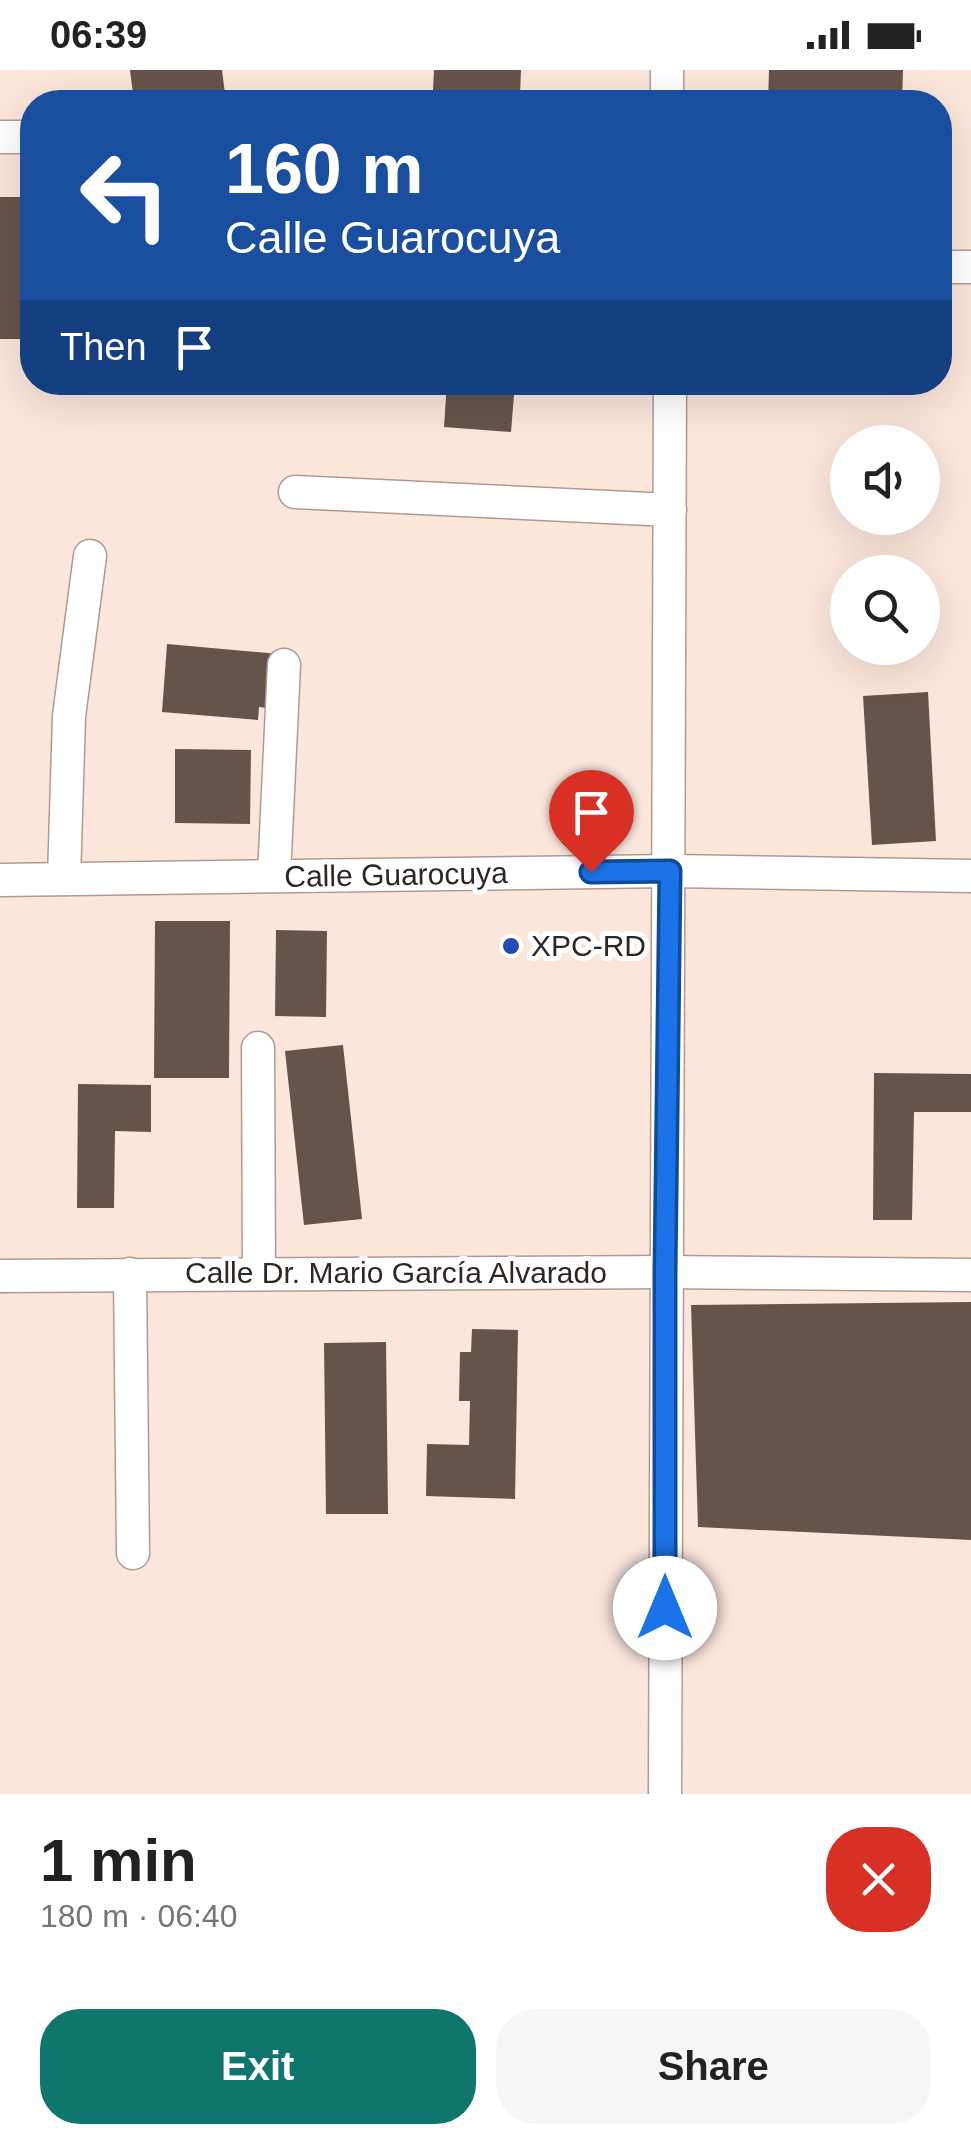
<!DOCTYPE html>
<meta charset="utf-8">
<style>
:root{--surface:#fff;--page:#f6f6f6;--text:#222;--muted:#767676;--accent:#0f766e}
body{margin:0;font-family:Arial,sans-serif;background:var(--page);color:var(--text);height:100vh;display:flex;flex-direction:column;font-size:38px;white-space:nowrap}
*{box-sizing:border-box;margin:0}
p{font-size:32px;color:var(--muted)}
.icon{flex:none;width:55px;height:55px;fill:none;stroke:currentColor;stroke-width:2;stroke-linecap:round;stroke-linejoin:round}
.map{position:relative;height:1724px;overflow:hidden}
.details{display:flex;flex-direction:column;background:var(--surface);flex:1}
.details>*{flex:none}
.guide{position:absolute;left:20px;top:20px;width:932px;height:305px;border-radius:40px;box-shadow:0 10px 40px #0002;background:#1a4fa0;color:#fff;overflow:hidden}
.buttons{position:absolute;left:830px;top:355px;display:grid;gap:20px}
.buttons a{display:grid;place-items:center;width:110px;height:110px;border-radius:50%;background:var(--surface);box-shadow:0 10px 40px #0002;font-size:50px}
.pin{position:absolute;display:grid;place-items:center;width:85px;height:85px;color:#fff;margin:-102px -42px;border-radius:50% 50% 50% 0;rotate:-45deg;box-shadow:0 0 10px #0007}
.pin .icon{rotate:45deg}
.me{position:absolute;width:110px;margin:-55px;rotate:0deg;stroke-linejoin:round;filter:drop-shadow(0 0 8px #0008)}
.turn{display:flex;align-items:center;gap:35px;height:210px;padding:0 40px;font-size:45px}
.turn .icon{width:130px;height:130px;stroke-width:2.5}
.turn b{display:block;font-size:70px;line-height:85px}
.then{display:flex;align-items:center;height:95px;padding:0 40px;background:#0003;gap:20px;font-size:38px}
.round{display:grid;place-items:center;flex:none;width:105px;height:105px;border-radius:40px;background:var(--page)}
.summary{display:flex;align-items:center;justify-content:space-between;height:170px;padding:0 40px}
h1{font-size:60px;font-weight:800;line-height:75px}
.cta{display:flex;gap:20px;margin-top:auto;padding:20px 40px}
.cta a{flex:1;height:115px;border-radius:40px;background:var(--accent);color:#fff;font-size:40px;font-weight:800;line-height:115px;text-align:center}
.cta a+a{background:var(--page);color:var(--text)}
.status{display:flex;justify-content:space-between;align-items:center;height:70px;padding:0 50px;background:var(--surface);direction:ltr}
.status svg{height:28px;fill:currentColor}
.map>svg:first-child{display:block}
.building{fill:#65544b}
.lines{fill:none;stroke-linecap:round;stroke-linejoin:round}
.minor-casing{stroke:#af9b91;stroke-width:35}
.minor{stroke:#fff;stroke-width:32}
.route-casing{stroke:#114b97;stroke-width:25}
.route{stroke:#1a73e8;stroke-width:18}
.poi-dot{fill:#264ab9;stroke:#fff;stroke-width:4}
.labels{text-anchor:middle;stroke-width:10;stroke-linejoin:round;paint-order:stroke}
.street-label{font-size:30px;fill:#2e2723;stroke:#fff}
.poi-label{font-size:30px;fill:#2e2723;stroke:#fff;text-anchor:start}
</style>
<div class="status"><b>06:39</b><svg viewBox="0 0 49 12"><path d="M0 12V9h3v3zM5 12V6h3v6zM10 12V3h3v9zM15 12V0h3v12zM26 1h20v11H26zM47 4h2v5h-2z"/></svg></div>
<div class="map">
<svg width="971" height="1724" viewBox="0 0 971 1724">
<rect width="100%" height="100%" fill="#fbe6db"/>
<g class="building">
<polygon points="130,0 222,0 226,32 134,32"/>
<polygon points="434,0 521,0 520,24 433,20"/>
<polygon points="769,0 903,0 902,32 768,32"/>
<rect x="0" y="127" width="32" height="142"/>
<polygon points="447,312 515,312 511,362 444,357"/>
<polygon points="167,574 279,584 274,639 259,637 258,650 162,642"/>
<polygon points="928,622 936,771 872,775 863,626"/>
<polygon points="175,679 251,680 250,754 175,753"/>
<polygon points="155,851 230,851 229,1008 154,1008"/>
<polygon points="276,860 327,861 326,947 275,946"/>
<polygon points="343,975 362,1149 304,1155 285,981"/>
<polygon points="874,1003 971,1004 971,1042 914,1042 912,1150 873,1150"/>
<polygon points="78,1014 151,1015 151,1062 115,1061 114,1138 77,1138"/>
<polygon points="971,1232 971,1470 698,1457 691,1235"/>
<polygon points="472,1259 518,1260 515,1429 426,1426 427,1374 469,1375 470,1331 459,1331 460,1282 471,1282"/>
<polygon points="386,1272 388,1444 326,1444 324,1273"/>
</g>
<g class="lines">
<g class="minor-casing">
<g id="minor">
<polyline points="667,32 667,0"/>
<polyline points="0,67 32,67"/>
<polyline points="940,197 971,197"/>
<polyline points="295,422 670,440"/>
<polyline points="274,806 284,595"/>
<polyline points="64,809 69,646 90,486"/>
<polyline points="0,810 670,801 971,806"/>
<polyline points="258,978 259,1204"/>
<polyline points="130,1204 133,1483"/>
<polyline points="0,1206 665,1202 971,1205"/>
<polyline points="665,1724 670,312"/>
</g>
</g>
<use href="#minor" class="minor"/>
</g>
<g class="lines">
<g class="route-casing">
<polyline id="route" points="591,802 670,801 665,1202 665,1538"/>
</g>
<use href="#route" class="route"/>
</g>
<circle class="poi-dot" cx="511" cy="876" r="10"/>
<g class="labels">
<g class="street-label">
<text transform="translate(396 805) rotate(-1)" y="10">Calle Guarocuya</text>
<text x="396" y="1213">Calle Dr. Mario García Alvarado</text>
</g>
<g class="poi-label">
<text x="531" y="886">XPC-RD</text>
</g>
</g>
</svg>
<div class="buttons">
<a><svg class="icon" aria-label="sound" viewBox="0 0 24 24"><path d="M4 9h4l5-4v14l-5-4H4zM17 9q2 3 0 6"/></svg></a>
<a><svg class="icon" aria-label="search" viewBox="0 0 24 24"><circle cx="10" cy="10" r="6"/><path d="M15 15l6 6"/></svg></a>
</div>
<div class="pin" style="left:591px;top:802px;background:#d93025"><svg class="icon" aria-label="arrive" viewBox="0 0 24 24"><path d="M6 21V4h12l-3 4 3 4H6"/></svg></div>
<svg class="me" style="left:665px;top:1538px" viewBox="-20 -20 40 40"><circle r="19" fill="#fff"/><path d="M0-13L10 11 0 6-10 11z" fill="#1a73e8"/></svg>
<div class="guide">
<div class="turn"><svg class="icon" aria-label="left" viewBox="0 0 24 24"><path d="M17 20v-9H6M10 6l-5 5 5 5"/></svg><div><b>160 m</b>Calle Guarocuya</div></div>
<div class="then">Then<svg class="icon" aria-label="arrive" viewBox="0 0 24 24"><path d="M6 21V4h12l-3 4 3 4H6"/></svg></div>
</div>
</div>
<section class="details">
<div class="summary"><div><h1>1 min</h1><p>180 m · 06:40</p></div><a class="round" style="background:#d93025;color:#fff"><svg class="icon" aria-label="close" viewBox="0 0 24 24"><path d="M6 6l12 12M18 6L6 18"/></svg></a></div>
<div class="cta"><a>Exit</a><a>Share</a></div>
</section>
